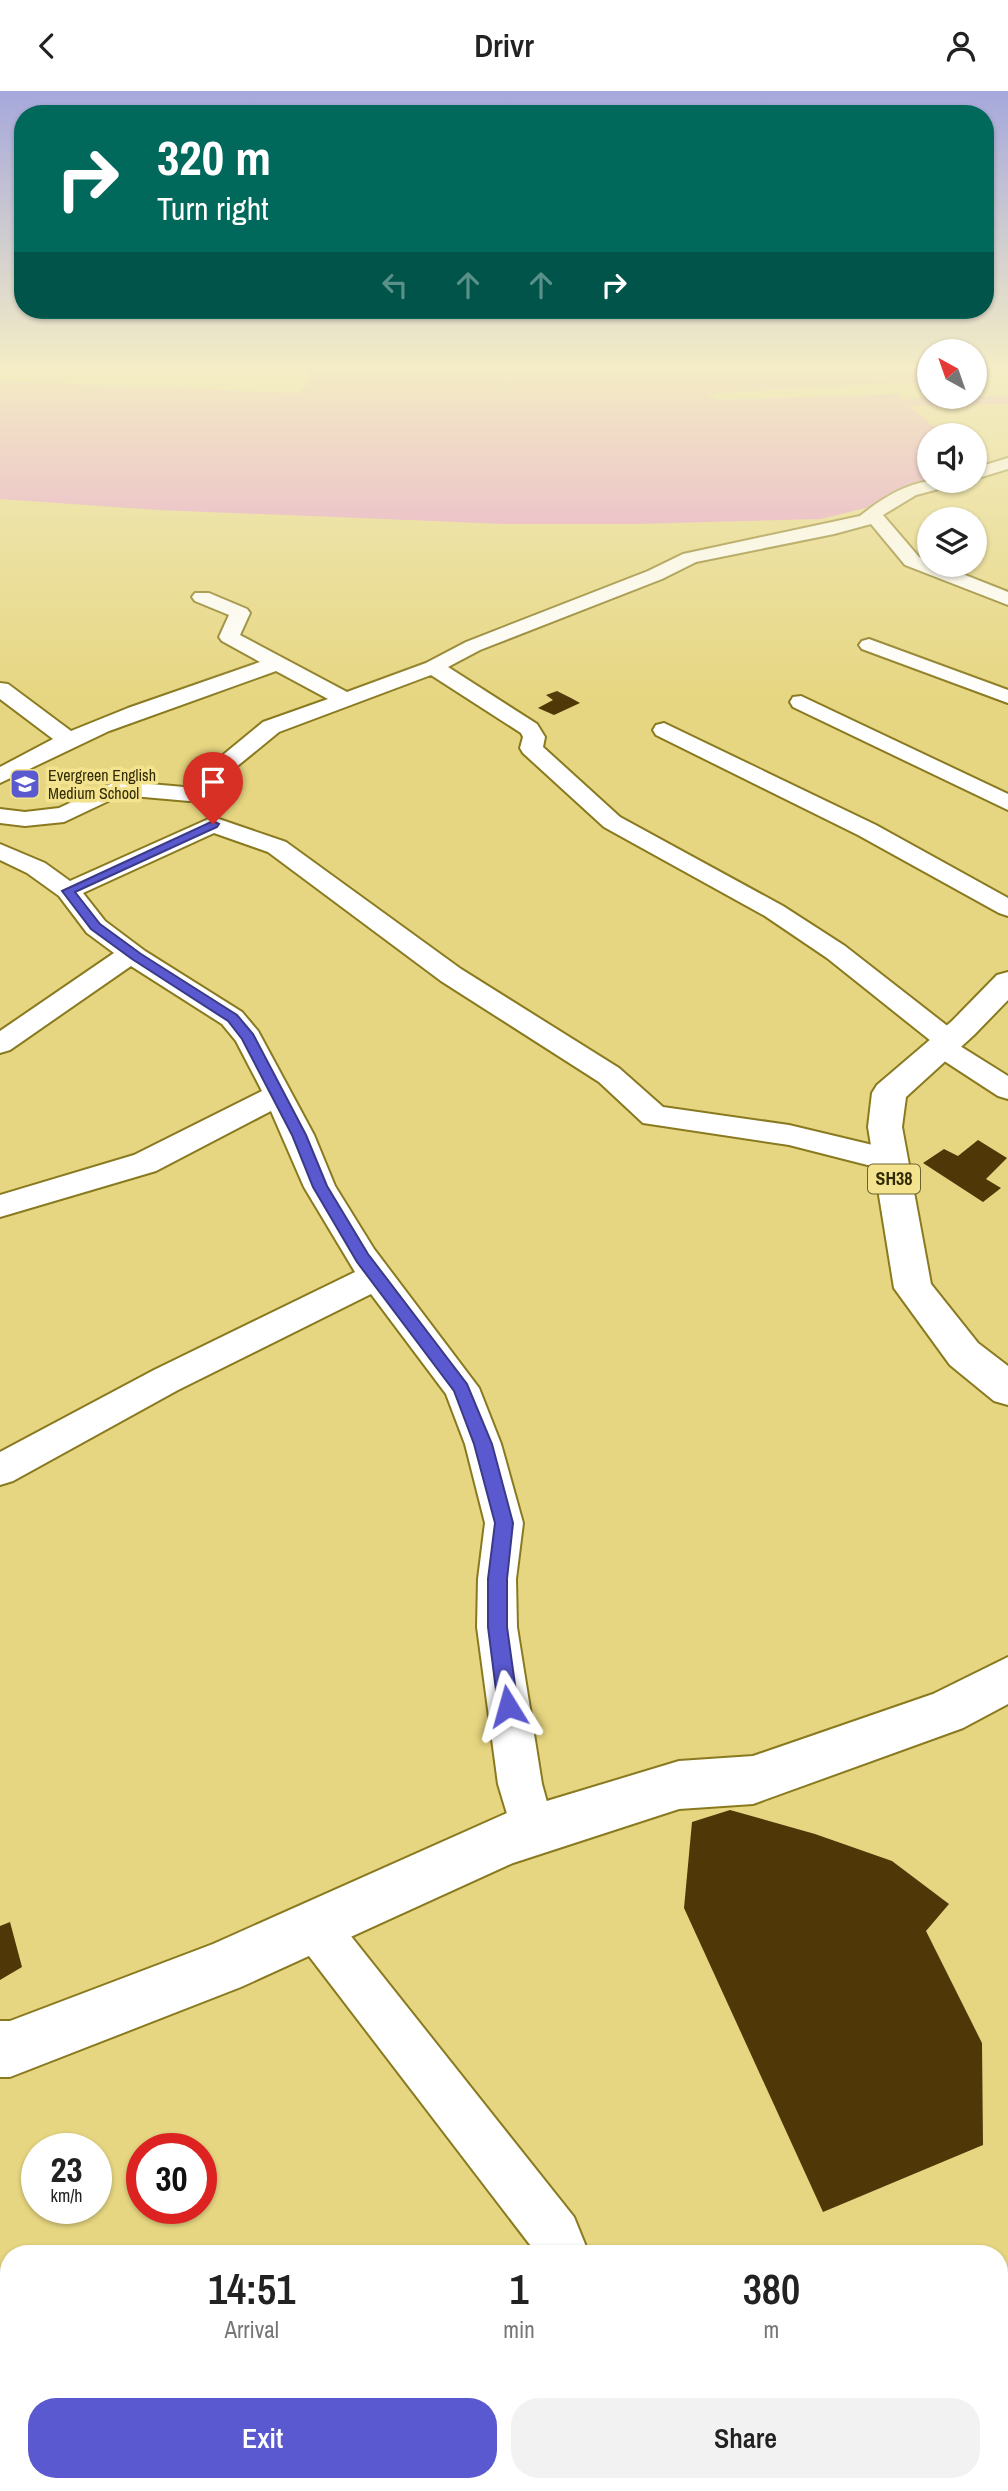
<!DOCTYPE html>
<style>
:root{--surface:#fff;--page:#f2f2f2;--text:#222;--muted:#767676;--accent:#5a59d0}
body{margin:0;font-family:"Archivo Narrow",sans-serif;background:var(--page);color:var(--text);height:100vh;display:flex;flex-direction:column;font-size:26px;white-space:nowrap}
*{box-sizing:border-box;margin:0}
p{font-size:23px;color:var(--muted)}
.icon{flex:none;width:38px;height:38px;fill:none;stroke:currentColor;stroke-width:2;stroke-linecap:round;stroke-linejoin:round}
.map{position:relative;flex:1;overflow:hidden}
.drawer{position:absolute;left:0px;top:2154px;width:1008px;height:247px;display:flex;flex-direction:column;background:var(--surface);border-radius:28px 28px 0 0;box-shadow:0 2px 5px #0004}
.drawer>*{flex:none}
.guide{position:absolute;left:14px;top:14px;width:980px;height:214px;border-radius:28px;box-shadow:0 2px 5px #0004;background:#00695c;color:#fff;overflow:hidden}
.needle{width:46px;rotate:320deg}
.controls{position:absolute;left:917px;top:248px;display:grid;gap:14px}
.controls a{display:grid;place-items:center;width:70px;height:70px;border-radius:50%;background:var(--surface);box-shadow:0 2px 5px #0004;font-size:35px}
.speed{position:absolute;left:21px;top:2042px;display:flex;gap:14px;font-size:35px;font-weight:700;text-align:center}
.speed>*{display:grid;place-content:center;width:91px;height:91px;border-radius:50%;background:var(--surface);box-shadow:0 2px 5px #0004;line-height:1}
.speed small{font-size:18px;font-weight:400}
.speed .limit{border:10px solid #d22;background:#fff;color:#111}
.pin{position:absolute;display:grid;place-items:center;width:60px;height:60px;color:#fff;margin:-72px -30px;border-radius:50% 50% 50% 0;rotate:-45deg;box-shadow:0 0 7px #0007}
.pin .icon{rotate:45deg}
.me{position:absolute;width:77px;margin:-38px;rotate:352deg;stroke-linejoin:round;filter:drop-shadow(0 0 5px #0008)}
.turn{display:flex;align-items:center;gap:24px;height:147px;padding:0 28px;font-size:32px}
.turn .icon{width:91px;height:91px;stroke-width:2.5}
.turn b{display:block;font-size:49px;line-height:60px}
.lanes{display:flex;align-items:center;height:66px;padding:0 28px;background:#0003;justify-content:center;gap:35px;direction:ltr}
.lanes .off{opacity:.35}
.eta{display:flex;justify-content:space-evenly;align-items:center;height:119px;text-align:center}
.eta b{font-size:42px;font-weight:600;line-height:49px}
.cta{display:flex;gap:14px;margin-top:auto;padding:14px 28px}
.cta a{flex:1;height:80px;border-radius:28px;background:var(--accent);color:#fff;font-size:28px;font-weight:600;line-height:80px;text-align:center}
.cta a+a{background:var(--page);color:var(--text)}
header{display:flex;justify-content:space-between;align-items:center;height:91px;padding:0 28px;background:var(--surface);font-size:32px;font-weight:600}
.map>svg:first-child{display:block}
.water{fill:#e396cb}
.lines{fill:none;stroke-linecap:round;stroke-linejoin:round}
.canal{fill:#e396cb;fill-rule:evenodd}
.building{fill:#4f3708}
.street-casing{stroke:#89791f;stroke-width:4}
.secondary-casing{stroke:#89791f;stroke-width:4}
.primary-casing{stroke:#89791f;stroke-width:4}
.street{fill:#fff;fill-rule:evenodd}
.secondary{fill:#fff;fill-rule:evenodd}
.primary{fill:#fff;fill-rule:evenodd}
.route{fill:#5a59d0;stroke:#3a3a87;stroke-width:2}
.labels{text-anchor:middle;stroke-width:7;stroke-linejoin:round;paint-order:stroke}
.far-poi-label{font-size:16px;fill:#322b06;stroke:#f3e38e;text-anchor:start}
.shield{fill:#f3e38e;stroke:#6c622f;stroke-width:2}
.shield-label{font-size:18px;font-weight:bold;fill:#322b06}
</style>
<header><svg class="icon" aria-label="back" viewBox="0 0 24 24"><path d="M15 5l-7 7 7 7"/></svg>Drivr<svg class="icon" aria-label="person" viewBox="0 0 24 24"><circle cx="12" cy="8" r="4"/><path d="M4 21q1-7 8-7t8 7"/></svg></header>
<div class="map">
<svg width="1008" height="2400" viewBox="0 0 1008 2400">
<rect width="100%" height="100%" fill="#e6d681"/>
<polygon class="water" points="308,276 929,276 929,289 926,290 707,303 718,309 896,303 939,340 939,345 929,345 929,390 938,390 938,399 821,428 635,433 506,433 158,419 0,408 0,290 299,302 308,292"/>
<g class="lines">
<polygon class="canal" points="1008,305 1008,313 908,315 901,311 908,307"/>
</g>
<g class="building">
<polygon points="557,600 571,607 580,612 554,624 538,617 553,609 546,604"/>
<polygon points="978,1049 1007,1067 986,1088 1001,1097 983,1111 923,1072 944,1058 958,1065"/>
<polygon points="730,1719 815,1743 892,1770 949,1813 926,1840 982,1952 983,2054 823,2121 684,1817 692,1731"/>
<polygon points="10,1831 22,1876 0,1889 0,1835"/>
</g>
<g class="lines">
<g class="street-casing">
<g id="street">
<polygon points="1008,367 1008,378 975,388 975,377"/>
<path d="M929 390H956L954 394 916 404 883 424 919 466 929 470V474H940L1008 501V514L905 474 871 433 834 443 696 471 662 488 480 559 448 576 537 633 545 646 543 656 620 726 783 815 845 855 959 944 963 950 960 955 1008 985V1008L998 1005 932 962 928 956 931 950 827 867 765 825 604 736 523 662 520 657 523 646 521 642 431 584 279 641 197 708 189 710 121 704 64 731 25 735 0 732V718L25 721 59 717 117 690 184 696 263 631 328 608 276 580 109 640 0 692V676L53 648 0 608V592L8 593 71 640 128 617 260 571 222 550 219 546 229 524 195 510 192 506 195 502H209L247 518 250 522 240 544 347 601 426 572 466 551 648 480 683 463 860 425C881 408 903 394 929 390Z"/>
<polygon points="869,548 1008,599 1008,612 862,558 859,554 862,550"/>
<polygon points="801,605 1008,703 1008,719 793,616 790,611 793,606"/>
<polygon points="664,632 876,734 1008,807 1008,825 999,822 858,744 656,644 653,639 656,634"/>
<polygon points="213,726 286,751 461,878 619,977 663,1016 789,1034 902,1061 906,1069 902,1077 891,1080 789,1054 643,1032 599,991 441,890 268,761 214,742 83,802 105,830 145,860 242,921 258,940 314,1044 335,1095 374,1158 479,1297 501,1353 523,1432 516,1488 517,1536 542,1693 555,1740 549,1756 533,1762 517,1756 498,1693 477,1536 478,1488 485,1432 465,1353 446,1303 371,1203 178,1299 13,1390 0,1394 0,1361 154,1279 355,1181 304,1096 271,1020 156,1080 0,1126 0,1104 134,1064 262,1000 236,950 222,933 131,875 10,959 0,962 0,940 114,862 87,842 59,805 27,782 0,769 0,753 45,772 70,790"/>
<polygon points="315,1813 331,1820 574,2126 589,2163 537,2163 299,1852 292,1836 299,1820"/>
<polygon points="622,2392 679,2392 682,2400 624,2400"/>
</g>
</g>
<g class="secondary-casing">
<polygon id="secondary" points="1008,1566 1008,1613 963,1637 753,1713 679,1718 513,1772 241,1896 10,1986 0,1986 0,1930 10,1930 213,1853 507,1722 679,1670 753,1665 933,1603"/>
</g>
<g class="primary-casing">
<polygon id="primary" points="1008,881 1008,909 974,944 906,1006 902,1036 931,1193 978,1252 1008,1275 1008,1314 994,1310 950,1274 894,1197 868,1036 872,1002 877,994 952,930 997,884"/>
</g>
<use href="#street" class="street"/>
<use href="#secondary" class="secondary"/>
<use href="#primary" class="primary"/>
</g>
<linearGradient id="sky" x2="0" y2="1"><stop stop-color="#a6a8dc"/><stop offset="0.45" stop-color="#f4edc6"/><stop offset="1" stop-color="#f4edc6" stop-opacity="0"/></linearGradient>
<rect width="1008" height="612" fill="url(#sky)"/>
<polygon class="route" points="213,730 219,733 217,736 75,801 100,833 141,863 237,924 253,943 306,1044 327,1095 368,1163 467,1293 492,1353 513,1432 507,1488 507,1536 518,1615 515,1621 508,1624 501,1621 498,1615 488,1536 488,1488 495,1432 474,1353 454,1300 357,1171 313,1096 292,1044 242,948 228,930 132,868 91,838 62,800"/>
<defs>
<g id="school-square" transform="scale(1.575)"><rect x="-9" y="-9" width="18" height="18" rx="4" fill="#5a59d0" stroke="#f3e38e"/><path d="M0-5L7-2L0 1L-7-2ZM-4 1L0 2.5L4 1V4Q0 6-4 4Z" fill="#fff"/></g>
</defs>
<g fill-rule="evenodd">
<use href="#school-square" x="25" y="693"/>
</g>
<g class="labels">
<g class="far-poi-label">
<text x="48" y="690">Evergreen English<tspan x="48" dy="18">Medium School</tspan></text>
</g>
<rect class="shield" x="868" y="1073.5" width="52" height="29" rx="5"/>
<g class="shield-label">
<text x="894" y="1094">SH38</text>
</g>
</g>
</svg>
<div class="controls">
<a><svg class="needle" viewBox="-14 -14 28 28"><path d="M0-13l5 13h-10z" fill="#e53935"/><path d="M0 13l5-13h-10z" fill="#767676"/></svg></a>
<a><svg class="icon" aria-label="sound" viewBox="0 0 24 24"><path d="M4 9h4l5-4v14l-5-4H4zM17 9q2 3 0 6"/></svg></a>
<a><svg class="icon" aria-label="layers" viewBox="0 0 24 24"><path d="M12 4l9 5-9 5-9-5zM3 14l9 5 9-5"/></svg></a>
</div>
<div class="speed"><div>23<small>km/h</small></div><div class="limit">30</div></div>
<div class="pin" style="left:213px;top:733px;background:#d93025"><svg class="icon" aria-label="arrive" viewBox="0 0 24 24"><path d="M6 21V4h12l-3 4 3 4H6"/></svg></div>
<svg class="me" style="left:508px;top:1615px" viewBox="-20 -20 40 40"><path d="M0-17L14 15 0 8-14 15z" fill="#5a59d0" stroke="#fff" stroke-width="4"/></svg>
<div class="guide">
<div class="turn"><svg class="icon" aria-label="right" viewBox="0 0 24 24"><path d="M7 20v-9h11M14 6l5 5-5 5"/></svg><div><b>320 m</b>Turn right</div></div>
<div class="lanes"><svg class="icon off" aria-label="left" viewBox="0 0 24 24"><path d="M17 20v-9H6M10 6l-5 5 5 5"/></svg><svg class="icon off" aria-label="ahead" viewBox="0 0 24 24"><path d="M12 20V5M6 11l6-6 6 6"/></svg><svg class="icon off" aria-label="ahead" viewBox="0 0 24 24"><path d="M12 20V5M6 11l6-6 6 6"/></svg><svg class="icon" aria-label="right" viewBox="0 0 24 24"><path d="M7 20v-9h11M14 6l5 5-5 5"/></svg></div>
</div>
<section class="drawer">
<div class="eta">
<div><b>14:51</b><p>Arrival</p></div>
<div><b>1</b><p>min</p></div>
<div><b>380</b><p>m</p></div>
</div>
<div class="cta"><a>Exit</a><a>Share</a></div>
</section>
</div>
